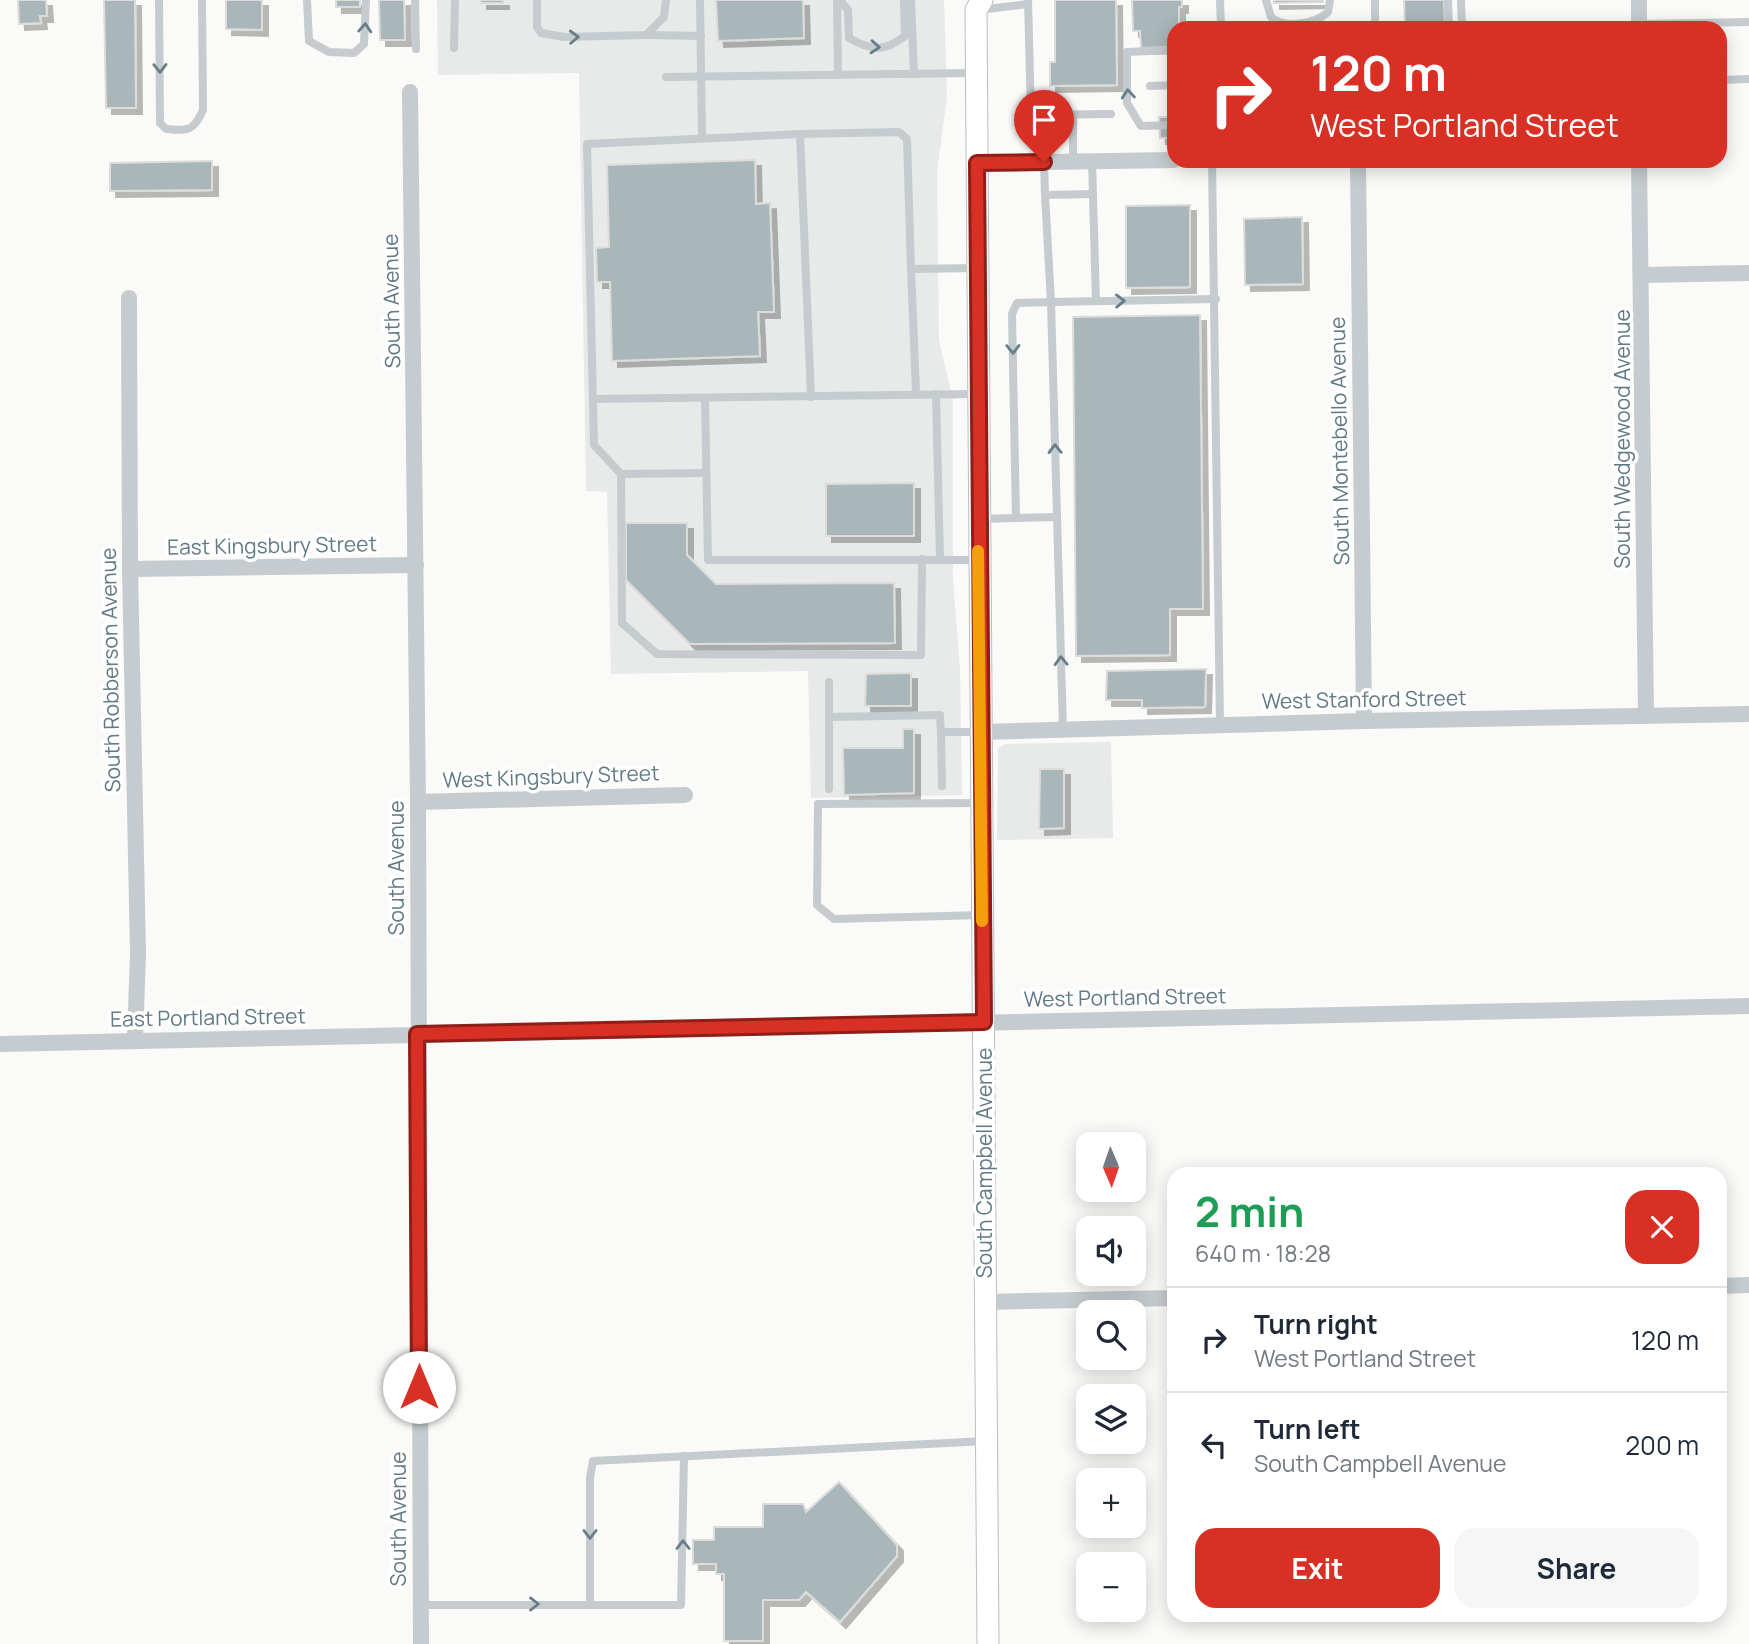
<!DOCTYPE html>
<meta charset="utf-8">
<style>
:root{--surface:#fff;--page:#f6f6f7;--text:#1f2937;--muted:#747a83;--line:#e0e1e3;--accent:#d93025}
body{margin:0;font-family:Manrope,sans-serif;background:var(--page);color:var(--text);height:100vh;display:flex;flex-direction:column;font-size:26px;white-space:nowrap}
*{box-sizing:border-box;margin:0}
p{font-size:23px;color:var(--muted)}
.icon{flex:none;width:38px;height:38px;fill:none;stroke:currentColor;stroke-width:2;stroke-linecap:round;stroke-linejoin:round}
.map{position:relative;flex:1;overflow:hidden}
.sheet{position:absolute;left:1167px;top:1167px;width:560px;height:455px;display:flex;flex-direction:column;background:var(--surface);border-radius:21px;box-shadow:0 4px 18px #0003}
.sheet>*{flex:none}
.guide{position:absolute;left:1167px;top:21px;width:560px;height:147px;border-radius:21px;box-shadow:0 4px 18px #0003;background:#d93025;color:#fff;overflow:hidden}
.needle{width:46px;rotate:178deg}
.fabs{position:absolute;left:1076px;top:1132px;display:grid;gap:14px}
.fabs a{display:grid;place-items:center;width:70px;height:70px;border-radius:14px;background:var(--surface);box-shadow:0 4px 18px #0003;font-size:35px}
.pin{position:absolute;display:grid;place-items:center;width:60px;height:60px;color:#fff;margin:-72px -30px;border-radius:50% 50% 50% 0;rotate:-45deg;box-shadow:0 0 7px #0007}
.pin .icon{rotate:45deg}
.me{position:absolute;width:77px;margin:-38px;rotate:0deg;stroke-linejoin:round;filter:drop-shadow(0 0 5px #0008)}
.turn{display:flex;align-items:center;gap:24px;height:147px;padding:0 28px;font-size:32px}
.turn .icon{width:91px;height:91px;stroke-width:2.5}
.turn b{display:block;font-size:49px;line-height:60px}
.round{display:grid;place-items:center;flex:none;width:74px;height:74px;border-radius:21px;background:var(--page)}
.headline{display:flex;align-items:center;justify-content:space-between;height:119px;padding:0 28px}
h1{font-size:42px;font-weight:700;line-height:52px;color:#1e9e55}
.button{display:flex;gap:14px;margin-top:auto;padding:14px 28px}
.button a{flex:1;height:80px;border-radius:21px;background:var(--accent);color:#fff;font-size:28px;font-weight:700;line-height:80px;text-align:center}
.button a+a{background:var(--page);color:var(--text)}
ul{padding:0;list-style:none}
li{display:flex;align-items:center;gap:21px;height:105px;padding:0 28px;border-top:2px solid var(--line)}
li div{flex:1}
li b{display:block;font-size:26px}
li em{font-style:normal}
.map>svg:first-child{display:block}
.built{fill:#e8eae9}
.building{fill:#a9b6ba;stroke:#dcdcda;stroke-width:2;filter:url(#shadow)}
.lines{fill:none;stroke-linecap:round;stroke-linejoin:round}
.secondary-casing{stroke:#b7bfc3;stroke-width:23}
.service{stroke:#c5cbce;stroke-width:8}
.minor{stroke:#c5cbce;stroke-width:16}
.secondary{stroke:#fff;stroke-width:21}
.oneway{stroke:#677e89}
.route-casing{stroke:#8d1f18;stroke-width:18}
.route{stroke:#d93025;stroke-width:12}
.slow{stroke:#f59e0b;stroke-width:12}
.labels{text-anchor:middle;stroke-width:7;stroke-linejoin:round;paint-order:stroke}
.street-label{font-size:21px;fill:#627a85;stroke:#fff}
</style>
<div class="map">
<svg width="1749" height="1644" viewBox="0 0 1749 1644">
<defs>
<filter id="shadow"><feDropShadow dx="6" dy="6" stdDeviation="0" flood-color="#0004"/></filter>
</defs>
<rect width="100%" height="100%" fill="#fafaf8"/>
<g class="built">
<polygon points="437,0 944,0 947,97 937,172 939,340 953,400 953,580 960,668 962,795 811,798 808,671 611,674 607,492 586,491 579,73 438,75"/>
<polygon points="1111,742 1113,838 997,840 998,748 1005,744"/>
</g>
<g class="building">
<polygon points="18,0 46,0 47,16 40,16 41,23 19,24"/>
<polygon points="104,0 135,0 136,108 106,108"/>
<polygon points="226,0 262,0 262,30 226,29"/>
<rect x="336" y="0" width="24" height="7"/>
<polygon points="379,0 404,0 405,40 380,40"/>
<rect x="481" y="0" width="22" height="3"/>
<polygon points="716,0 803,0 804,38 718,41"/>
<polygon points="1055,0 1116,0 1117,85 1050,86 1050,62 1055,62"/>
<polygon points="1132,0 1182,0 1182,7 1179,7 1179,28 1172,32 1174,47 1141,48 1140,31 1133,31"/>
<polygon points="1274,0 1323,0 1323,2 1274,3"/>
<polygon points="1404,0 1444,0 1445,28 1405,28"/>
<polygon points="1159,117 1174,117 1174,138 1160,138"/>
<polygon points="755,160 756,204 770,203 774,312 758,312 760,356 612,361 610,282 597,282 596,248 609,247 607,165"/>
<polygon points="212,161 212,190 110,191 110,163"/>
<polygon points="1190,205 1190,287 1126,288 1126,206"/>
<polygon points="1302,217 1303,284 1245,285 1244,219"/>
<polygon points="1200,315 1203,609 1170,609 1170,655 1076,656 1073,317"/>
<polygon points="914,483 914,536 826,536 826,484"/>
<polygon points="626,523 687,523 687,555 716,584 894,583 895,643 690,644 626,580"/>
<polygon points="1206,669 1205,707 1142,708 1142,700 1106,700 1107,671"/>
<polygon points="911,673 911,706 865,706 866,674"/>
<polygon points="903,729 914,729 914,793 844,795 843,748 903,748"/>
<polygon points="1040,769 1064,769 1064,828 1039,829"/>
<polygon points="839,1482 897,1545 897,1556 840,1622 806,1592 799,1600 763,1600 763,1641 724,1641 724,1574 716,1574 716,1564 693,1564 693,1540 714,1540 714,1527 763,1527 763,1504 803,1504 806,1512"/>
</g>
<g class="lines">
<g class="secondary-casing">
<polyline id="secondary" points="982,0 976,10 988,1644"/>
</g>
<g class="service">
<path d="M159 0 160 123 166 129C188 131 194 131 203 110L202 0"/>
<polyline points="307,0 309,41 329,52 354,53 364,44 366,0"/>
<polyline points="415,0 416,49"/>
<polyline points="537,0 537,27 541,33 564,37 646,35 664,17 666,0"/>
<polyline points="700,0 702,138"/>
<polyline points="837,0 838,75"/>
<path d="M840 0 848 10 849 38C872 51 884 52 905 36L904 0"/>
<polyline points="911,0 914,74"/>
<polyline points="1028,0 1031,115 1111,114"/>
<polyline points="1220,0 1221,28"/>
<path d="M1266 0 1271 17C1286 29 1315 24 1328 12L1330 0"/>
<polyline points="1375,0 1375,28"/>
<polyline points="1448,0 1449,28"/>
<polyline points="1461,0 1462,28"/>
<polyline points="979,10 1028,4"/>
<polyline points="1639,24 1749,22"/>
<polyline points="648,35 701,36"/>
<polyline points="454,48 455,0"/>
<polyline points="1174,50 1127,52 1127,103 1141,126 1174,125"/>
<polyline points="666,77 976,73"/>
<polyline points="1720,80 1749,79"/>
<polyline points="1150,86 1174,85"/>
<polyline points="800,134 587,144 594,445 621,474 622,623 657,654 921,655 922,559"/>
<polyline points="1073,161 1073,115"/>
<polyline points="1092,161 1096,301"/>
<polyline points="1212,161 1220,725"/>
<polyline points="1044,162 1045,195"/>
<polyline points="1093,194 1045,195 1051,302 1216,299"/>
<polyline points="911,269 916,393"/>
<polyline points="936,394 940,560"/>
<polyline points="811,397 800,134 899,132 907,139 911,269 977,268"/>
<polyline points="593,399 977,394"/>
<polyline points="705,399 708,560 978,560"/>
<polyline points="621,474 705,473"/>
<polyline points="1016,518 1012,314 1017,303 1051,302 1063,730"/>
<polyline points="979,519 1057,517"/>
<polyline points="829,682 829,717"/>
<polyline points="942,786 941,732 980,732"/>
<polyline points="829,789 829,717 940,715 941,732"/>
<polyline points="981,803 818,804 817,905 834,919 982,915"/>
<polyline points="590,1604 590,1478 593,1461 986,1441"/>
<polyline points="420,1605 681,1605 684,1456"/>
</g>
<g class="minor">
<polyline points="1639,28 1639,0"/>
<polyline points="410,92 418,802 421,1644"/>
<polyline points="1358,161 1364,721"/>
<polyline points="1639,161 1646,716"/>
<polyline points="977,163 1174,160"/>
<polyline points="1642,275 1749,273"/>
<polyline points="129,298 130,569 138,953 135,1040"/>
<polyline points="130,569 416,565"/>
<polyline points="980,732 1364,721 1749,714"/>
<polyline points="418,802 685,795"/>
<polyline points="0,1044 1749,1006"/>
<polyline points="1720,1286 1749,1285"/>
<polyline points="986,1302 1174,1298"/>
</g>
<use href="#secondary" class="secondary"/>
</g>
<defs><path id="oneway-chevron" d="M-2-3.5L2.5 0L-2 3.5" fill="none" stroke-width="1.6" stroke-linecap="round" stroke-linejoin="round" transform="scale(1.75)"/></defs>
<g class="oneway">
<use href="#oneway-chevron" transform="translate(365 28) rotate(-86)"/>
<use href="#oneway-chevron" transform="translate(574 37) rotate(-2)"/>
<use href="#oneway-chevron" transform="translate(875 47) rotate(4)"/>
<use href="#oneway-chevron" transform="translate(160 68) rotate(89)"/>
<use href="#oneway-chevron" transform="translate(1128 94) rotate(-95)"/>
<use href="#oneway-chevron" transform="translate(1120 301) rotate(-1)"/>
<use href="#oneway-chevron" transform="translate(1013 349) rotate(89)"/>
<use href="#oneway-chevron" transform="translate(1055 449) rotate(-91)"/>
<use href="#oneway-chevron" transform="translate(1061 661) rotate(-92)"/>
<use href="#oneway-chevron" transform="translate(590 1534) rotate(90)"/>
<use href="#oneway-chevron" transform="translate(683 1545) rotate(-90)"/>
<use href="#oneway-chevron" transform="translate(534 1604)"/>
</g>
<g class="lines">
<g class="route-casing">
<polyline id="route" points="419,1387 417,1034 984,1022 977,163 1044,162"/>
</g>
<use href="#route" class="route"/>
<polyline class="slow" points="978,551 982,921"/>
</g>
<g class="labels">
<g class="street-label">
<text transform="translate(392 301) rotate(-91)" y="7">South Avenue</text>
<text transform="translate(1623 439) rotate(-90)" y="7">South Wedgewood Avenue</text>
<text transform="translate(1340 441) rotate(-91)" y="7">South Montebello Avenue</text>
<text transform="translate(272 546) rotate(-1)" y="7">East Kingsbury Street</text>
<text transform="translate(111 670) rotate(-91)" y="7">South Robberson Avenue</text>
<text transform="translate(1364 700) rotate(-1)" y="7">West Stanford Street</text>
<text transform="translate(551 777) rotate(-2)" y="7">West Kingsbury Street</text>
<text transform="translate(397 868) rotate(-90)" y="7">South Avenue</text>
<text transform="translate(1125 998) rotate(-1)" y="7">West Portland Street</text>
<text transform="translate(208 1018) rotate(-1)" y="7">East Portland Street</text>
<text transform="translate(985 1163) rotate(-90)" y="7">South Campbell Avenue</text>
<text transform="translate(399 1519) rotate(-90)" y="7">South Avenue</text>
</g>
</g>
</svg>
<div class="fabs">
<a><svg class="needle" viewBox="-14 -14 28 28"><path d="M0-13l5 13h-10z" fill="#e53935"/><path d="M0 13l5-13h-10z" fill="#747a83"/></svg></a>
<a><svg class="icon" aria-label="sound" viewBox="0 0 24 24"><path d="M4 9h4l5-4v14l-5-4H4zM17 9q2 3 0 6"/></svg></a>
<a><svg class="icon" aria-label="search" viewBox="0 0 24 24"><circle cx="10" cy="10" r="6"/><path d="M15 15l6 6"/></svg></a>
<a><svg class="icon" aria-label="layers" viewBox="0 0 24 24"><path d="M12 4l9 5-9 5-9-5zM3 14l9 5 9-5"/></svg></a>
<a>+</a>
<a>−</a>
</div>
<div class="pin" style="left:1044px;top:162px;background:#d93025"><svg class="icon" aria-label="arrive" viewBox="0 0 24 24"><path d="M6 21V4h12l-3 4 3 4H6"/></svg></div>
<svg class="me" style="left:419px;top:1387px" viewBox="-20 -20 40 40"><circle r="19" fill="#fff"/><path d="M0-13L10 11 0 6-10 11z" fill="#d93025"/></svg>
<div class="guide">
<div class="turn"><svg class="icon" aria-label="right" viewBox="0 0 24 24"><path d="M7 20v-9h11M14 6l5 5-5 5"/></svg><div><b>120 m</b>West Portland Street</div></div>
</div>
<section class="sheet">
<div class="headline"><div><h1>2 min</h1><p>640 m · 18:28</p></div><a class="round" style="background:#d93025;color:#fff"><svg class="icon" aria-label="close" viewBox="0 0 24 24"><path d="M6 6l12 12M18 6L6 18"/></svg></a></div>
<ul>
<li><svg class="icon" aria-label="right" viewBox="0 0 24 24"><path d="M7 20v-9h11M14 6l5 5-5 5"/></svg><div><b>Turn right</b><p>West Portland Street</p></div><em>120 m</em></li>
<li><svg class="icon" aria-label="left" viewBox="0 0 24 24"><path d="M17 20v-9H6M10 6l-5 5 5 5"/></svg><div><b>Turn left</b><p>South Campbell Avenue</p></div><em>200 m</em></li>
</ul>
<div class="button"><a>Exit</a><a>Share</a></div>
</section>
</div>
